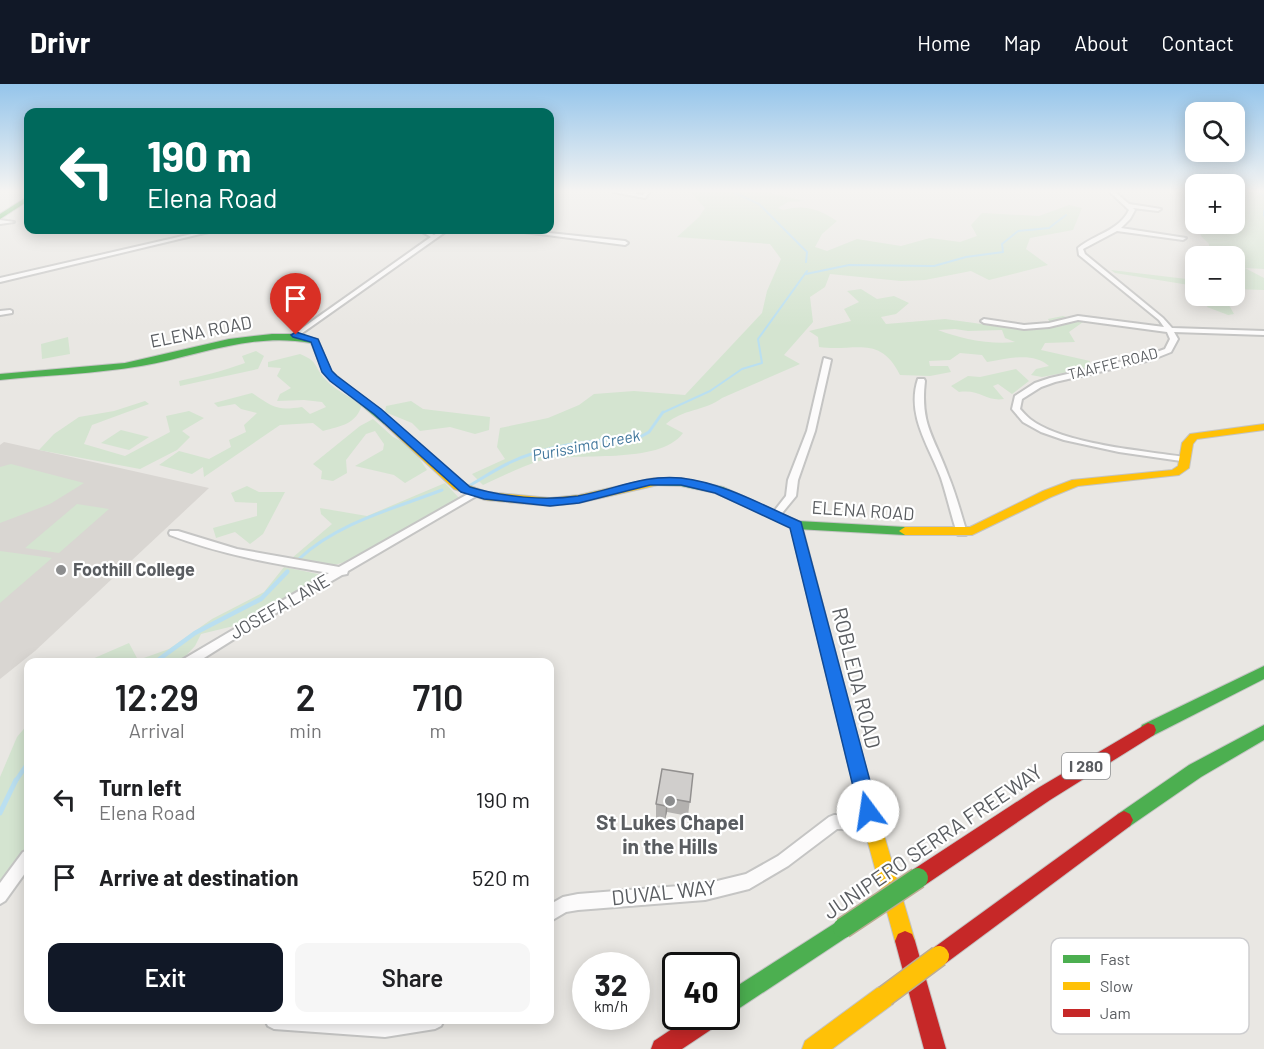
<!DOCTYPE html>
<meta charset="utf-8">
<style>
:root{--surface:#fff;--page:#f6f6f6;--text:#202124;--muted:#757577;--accent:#111827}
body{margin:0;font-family:Barlow,sans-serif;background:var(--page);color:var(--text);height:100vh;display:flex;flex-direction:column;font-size:22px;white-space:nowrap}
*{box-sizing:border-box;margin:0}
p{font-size:20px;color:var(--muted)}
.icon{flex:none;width:33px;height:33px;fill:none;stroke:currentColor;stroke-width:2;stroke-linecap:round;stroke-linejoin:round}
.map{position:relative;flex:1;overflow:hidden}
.side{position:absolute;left:24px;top:574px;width:530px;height:366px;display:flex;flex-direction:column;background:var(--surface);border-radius:12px;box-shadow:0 3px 15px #0003}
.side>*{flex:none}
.top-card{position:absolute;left:24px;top:24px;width:530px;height:126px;border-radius:12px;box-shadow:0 3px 15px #0003;background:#00695c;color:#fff;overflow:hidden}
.tools{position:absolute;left:1185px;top:18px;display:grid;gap:12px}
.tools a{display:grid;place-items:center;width:60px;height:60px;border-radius:12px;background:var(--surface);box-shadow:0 3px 15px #0003;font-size:30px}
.speed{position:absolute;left:572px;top:868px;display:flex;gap:12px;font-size:30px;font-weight:700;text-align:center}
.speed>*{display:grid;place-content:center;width:78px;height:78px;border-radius:50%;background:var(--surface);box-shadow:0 3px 15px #0003;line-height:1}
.speed small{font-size:15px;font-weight:400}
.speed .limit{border:3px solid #111;border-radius:9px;background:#fff;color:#111}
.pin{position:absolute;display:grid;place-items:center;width:51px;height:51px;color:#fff;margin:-62px -26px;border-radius:50% 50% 50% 0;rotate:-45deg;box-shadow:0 0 6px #0007}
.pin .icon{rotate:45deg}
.me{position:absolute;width:66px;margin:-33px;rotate:346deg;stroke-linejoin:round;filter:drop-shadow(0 0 4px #0008)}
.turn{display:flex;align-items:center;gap:21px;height:126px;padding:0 24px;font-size:27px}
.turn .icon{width:78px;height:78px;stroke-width:2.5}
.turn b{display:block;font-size:42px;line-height:51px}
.eta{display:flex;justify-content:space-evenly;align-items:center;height:102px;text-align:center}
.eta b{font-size:36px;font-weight:600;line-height:42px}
.cta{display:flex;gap:12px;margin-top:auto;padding:12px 24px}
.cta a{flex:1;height:69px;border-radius:12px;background:var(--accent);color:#fff;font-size:24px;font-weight:600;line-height:69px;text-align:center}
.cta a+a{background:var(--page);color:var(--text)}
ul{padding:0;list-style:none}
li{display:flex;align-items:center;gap:18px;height:78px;padding:0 24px}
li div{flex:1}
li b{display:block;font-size:22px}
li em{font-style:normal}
header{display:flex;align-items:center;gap:36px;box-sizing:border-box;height:84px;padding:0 30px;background:var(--accent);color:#fff}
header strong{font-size:28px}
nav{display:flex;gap:33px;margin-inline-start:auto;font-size:21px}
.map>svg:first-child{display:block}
.education{fill:#d9d6d2}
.green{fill:#d4e4d0;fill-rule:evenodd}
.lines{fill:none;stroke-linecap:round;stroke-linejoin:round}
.stream-far3{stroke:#badff0;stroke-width:2}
.stream-far2{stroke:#badff0;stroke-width:3}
.stream-far1{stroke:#badff0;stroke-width:4.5}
.stream{stroke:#badff0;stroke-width:5}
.street-casing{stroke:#c5c5c4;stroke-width:4}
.fast-casing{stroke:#c4c4c4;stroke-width:2}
.slow-casing{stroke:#c4c4c4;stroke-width:2}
.jam-casing{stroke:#c4c4c4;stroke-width:2}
.street{fill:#fcfbfb;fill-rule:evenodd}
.fast{fill:#4caf50;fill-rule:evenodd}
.slow{fill:#ffc107;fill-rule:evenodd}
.jam{fill:#c62828;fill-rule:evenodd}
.fast-bridge-casing{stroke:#bcac94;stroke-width:23;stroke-linecap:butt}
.slow-bridge-casing{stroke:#bcac94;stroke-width:23;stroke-linecap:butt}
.fast-bridge{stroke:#4caf50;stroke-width:20}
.slow-bridge{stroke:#ffc107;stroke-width:20}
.wall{fill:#b3b1af}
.shaded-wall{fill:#92908f}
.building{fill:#d0cecc;stroke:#92908f;stroke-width:1.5}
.route{fill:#1a73e8;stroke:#114b97;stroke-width:1.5}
.poi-dot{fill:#8c8d8e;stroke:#fff;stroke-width:2}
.labels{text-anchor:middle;stroke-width:4.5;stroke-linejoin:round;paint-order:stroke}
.far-street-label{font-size:15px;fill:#5a5d61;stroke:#fff}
.far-water-label{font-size:16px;font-style:italic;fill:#43789d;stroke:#fff}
.shield{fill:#fff;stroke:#8c8e90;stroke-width:1.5}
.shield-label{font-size:16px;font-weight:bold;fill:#5a5d61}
.street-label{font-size:18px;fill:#5a5d61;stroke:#fff}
.poi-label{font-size:18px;font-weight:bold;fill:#5a5d61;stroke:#fff;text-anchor:start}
.near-street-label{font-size:21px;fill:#5a5d61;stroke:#fff}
.near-poi-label{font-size:21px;font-weight:bold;fill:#5a5d61;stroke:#fff}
.key{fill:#fff;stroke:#ceced0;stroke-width:1.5}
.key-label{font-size:16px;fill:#5a5d61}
</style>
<header>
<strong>Drivr</strong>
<nav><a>Home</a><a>Map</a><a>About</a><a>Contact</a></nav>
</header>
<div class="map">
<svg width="1264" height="965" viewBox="0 0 1264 965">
<rect width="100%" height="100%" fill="#e9e7e3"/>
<polygon class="education" points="4,358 209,404 35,567 0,595 0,361"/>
<g class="green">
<path d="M690 108H767L804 117 788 118 778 124 783 126C804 120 819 125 837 137L822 150 815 163 827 167 857 155 901 162 930 154 960 158 977 152 971 141 982 129 1039 132 1069 121 1082 124 1073 146 1030 154 1026 165 1048 181 989 196 971 187 925 196 901 197 830 190 825 203 810 213 813 238 784 271 800 280 722 314C705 327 682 325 666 340L683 349C659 382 576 367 539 377 520 383 501 393 483 401L472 390 505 375 497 363 500 344 548 334 579 321 594 310 634 307 685 311 762 229 767 207 781 175 770 160 677 153 699 133 705 124Z"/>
<polygon points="1235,108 1264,108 1264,185 1245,184 1264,194 1264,206 1235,205 1234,172 1209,172 1209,160 1201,152 1199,140 1234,140"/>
<polygon points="1111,186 1195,196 1195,205 1189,201 1115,189"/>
<path d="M861 205 877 215 894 212 909 219 896 230 881 233 886 240 945 235 1011 244 1052 242 1048 235 1063 232 1083 238 1069 248 1075 258 1045 259 1041 266 1090 277 1089 284 1042 293 1031 291 1036 285 1049 282C1032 267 1008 275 987 278L982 271 960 269 950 276 929 277 930 282H948L951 288 930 292 900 291C880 250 855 268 819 263L818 253 809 247 851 237 844 225 859 218 847 207ZM955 245 968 247 1002 246 1005 254 1015 258C991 261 961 255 938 246Z"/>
<polygon points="1205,212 1224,212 1234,230 1228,231 1207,223 1210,216"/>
<polygon points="68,253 70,270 42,275 41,260"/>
<path d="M256 267 264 272 258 285 180 302 179 297C202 292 223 287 245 279L242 272Z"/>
<path d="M300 270C320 278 313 283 326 296 336 307 350 313 362 320 357 340 341 342 323 347L313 339 280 341 204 393 203 383 192 390 159 381 179 367 209 375 231 363 229 356 246 348 244 341 257 329 241 325 235 320 218 323 214 319 252 309C273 323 276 327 302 323L310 330 326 323 322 318 304 316 277 317 280 310 291 304 277 292 281 284 268 283V278Z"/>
<path d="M1016 285 1029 297 1012 310 998 300 993 302 1004 315C986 318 981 305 959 308L951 302 968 292 980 293Z"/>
<polygon points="145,317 149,320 92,341 84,360 125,372 170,348 166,332 189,327 204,334 182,347 190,353 177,366 140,385 39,366 54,350 79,333 114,327"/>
<polygon points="411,317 423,325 490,333 489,346 475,350 450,343 420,347 412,339 385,328 386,322"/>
<polygon points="373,335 393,353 411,362 427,386 405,399 394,391 355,382 383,366 384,360 375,347 366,350 346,376 347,389 333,397 321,395 322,387 313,380 360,342"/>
<polygon points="121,346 149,353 129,366 101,359"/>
<polygon points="11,380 84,399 50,420 0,439 0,383"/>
<path d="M445 399 459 414C435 432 352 484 324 482 314 481 303 477 292 474L332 440 321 430 320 424 367 432Z"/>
<polygon points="247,402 259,408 285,408 263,450 250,460 235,448 216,454 213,444 257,432 257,419 235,418 231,409"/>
<polygon points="77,420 109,425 59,469 25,464"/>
<polygon points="0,467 52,474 0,519"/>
<polygon points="284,483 323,491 250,538 201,550 195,562 179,579 83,579 129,559 138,576 169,565 212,535 264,508"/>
<polygon points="28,640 28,762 0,805 0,693 17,653"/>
</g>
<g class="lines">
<g class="stream-far3">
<polyline points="733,108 759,120 807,168 806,178"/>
<polyline points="1257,108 1264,112"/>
<polyline points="1264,127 1264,132"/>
<polyline points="806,190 849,181 934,182 966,173 1003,168 1002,160 1018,147 1049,144 1066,131"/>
<polyline points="662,329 710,307 742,285 762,279 758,255 807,187"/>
</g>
<g class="stream-far2">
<path d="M467 403C481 395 496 385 511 378 550 359 599 357 642 352L649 348 663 328"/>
<path d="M299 475C337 439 393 425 442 406"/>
<polyline points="285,490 288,487"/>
</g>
<g class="stream-far1">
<polyline points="154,579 195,549 261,515 287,488"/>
<polyline points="15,698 28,679"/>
</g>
<polyline class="stream" points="0,729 16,696"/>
<g class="street-casing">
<g id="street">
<polygon points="613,108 637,108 635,110 643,111 645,108 649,109 645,114"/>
<path d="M1110 108H1115L1129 120 1161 125 1158 127 1133 124 1135 126 1130 135 1121 144 1186 154 1183 156 1117 147 1083 165 1085 170 1163 234 1172 244 1264 247V251L1174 248 1178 255 1171 268 1151 276 1055 298 1041 303 1022 315 1020 325C1023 328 1026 332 1030 335 1062 360 1144 367 1185 373L1189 376 1188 378 1119 368 1064 356 1041 348 1023 338 1012 325 1015 312 1035 299 1050 294 1146 272 1165 265 1170 255 1167 248 1078 236 1049 243 1024 245 984 239 981 237 984 235 1024 241 1049 239 1078 232 1164 243 1159 236 1079 171 1078 164C1095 150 1119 147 1129 126Z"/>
<polygon points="0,136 14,138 0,140"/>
<polygon points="209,146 217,146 0,198 0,194"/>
<polygon points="419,146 424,146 434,151 442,146 448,146 298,252 294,252 294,250 431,153"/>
<polygon points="508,146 521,146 625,157 628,159 625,161"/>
<polygon points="10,226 12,227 12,229 0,231 0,227"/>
<polygon points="824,274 831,276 815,347 798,396 796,412 778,434 772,434 770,432 772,430 786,412 788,396 807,347"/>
<path d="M918 295H924L925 297C920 341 934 352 948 391 956 410 961 430 967 449L966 451H958L957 449C951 431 947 412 941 394 929 362 906 331 918 295Z"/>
<path d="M475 406 480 409 478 411 348 487 347 490 342 491 266 535 196 579H180L182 576 329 489C275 480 222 471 170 451L169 449 170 447H178L237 465 339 483Z"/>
<polygon points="871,730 876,732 878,737 876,742 871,744 837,745 788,782 749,805 705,816 578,826 566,828 549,838 549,821 563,813 578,810 705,800 746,790 778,772 829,733 834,731"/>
<polygon points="28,766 28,785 5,817 0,820 0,799 23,768"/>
<polygon points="265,936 444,936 441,942 435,945 385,953 274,945 268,942"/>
</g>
</g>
<g class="fast-casing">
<g id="fast">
<polygon points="28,112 28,117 0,135 0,130"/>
<path d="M272 250H294L318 255 331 287 392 336V340H384L324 290 311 259C251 248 199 272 141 282 94 290 47 291 0 296V290L125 279 229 255Z"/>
<polygon points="654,394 681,394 723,403 798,437 905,443 911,447 905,451 796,445 715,409 681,402 650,401 648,398"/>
<polygon points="1264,582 1264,595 1154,651 1148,653 1142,651 1140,646 1142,641"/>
<polygon points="1264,641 1264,656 1201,693 1130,742 1124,745 1118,742 1115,736 1118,730 1189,681"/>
<polygon points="843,834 850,837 853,844 850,851 726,933 726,909"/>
</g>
</g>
<g class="slow-casing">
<g id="slow">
<polygon points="388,335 392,336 462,399 487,408 550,414 579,411 654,394 660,398 658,401 579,419 550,422 485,416 454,405 384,340 383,338"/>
<polygon points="1264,340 1264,346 1197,355 1193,360 1189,384 1179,391 1078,402 1051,413 972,451 905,451 899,447 905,443 970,443 1043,407 1072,396 1172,386 1178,382 1182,359 1190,350"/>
<polygon points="796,437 802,441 880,737 915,857 912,864 905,867 898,864 895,857 862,737 790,441"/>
<polygon points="885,901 893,904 896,912 893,920 832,965 802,965 805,957 877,904"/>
</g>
</g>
<g class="jam-casing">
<g id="jam">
<polygon points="1148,639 1154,641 1156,646 1154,651 1050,716 925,801 918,804 911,801 908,794 911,787 1038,704"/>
<polygon points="1124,727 1130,730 1133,736 1130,742 946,879 939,882 932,879 929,872 932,865 1118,730"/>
<polygon points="905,847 912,850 915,857 946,965 924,965 895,857 898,850"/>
<polygon points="690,933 721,933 718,941 682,965 651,965 654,957"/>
</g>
</g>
<use href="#street" class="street"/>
<use href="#fast" class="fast"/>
<use href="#slow" class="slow"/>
<use href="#jam" class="jam"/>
<g class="fast-bridge-casing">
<polyline id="fast-bridge" points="843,844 918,794"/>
</g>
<g class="slow-bridge-casing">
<polyline id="slow-bridge" points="885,912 939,872"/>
</g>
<use href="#fast-bridge" class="fast-bridge"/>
<use href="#slow-bridge" class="slow-bridge"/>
</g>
<polygon class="wall" points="693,690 688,732 667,728 665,736 656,734 656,720"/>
<polygon class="shaded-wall" points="668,714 667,728 665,736 666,722"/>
<polygon class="building" points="662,685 693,690 690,718 668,714 666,722 656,720"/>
<linearGradient id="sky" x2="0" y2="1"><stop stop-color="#95c5eb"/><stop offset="0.44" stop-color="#f5f4f2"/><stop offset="1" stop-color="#f5f4f2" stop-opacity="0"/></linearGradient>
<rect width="1264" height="243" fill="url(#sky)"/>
<path class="route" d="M296 248 318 255 332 287 337 292 381 325 470 403C503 413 544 417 578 412 613 406 645 390 681 394 724 399 762 421 801 438L878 727 875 733 868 736 862 733 859 727 790 444 715 409 681 401H650L579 419 550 422 484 415 461 408 374 330 330 297 322 288 311 258 293 253 291 251Z"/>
<g class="poi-dot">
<circle cx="61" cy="486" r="6"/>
<circle cx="670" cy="717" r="6"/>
</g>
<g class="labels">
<g class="far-street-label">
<text transform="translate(1113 280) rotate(-14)" y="5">TAAFFE ROAD</text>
</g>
<g class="far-water-label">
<text transform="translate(586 361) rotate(-11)" y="6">Purissima Creek</text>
</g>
<rect class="shield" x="1062" y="669" width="48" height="26" rx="4.5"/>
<g class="shield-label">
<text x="1086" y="688">I 280</text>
</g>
<g class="street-label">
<text transform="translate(201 248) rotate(-11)" y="6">ELENA ROAD</text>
<text transform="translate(863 427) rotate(4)" y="6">ELENA ROAD</text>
<text transform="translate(280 523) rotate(-30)" y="6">JOSEFA LANE</text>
</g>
<g class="poi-label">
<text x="73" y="492">Foothill College</text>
</g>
<g class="near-street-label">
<text transform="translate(856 594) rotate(76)" y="7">ROBLEDA ROAD</text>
<text transform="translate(933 758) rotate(-34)" y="7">JUNIPERO SERRA FREEWAY</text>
<text transform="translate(664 809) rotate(-6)" y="7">DUVAL WAY</text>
</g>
<g class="near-poi-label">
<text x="670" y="746">St Lukes Chapel<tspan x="670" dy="24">in the Hills</tspan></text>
</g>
</g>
<rect x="1051" y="854" width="198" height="96" rx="9" class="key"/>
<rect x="1063" y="871" width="27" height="8" fill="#4caf50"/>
<rect x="1063" y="898" width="27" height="8" fill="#ffc107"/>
<rect x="1063" y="925" width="27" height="8" fill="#c62828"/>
<g class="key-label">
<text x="1100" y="881">Fast</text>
<text x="1100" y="908">Slow</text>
<text x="1100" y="935">Jam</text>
</g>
</svg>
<div class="tools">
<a><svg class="icon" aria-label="search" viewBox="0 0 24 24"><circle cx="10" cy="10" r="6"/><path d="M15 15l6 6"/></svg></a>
<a>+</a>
<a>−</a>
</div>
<div class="speed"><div>32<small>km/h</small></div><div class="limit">40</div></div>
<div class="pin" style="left:296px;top:251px;background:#d93025"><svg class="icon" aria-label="arrive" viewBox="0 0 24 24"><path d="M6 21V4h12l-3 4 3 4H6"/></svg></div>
<svg class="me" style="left:868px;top:727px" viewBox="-20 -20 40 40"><circle r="19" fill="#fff"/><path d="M0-13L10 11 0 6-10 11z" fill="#1a73e8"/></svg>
<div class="top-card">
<div class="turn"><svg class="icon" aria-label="left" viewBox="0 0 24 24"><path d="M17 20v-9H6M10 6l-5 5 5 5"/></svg><div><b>190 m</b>Elena Road</div></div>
</div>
<section class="side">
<div class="eta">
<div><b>12:29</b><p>Arrival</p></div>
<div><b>2</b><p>min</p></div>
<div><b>710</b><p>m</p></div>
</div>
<ul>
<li><svg class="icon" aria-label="left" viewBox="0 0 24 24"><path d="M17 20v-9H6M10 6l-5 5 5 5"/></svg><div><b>Turn left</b><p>Elena Road</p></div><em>190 m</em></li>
<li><svg class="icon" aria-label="arrive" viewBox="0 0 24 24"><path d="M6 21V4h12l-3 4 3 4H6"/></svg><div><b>Arrive at destination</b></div><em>520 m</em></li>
</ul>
<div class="cta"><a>Exit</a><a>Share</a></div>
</section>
</div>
